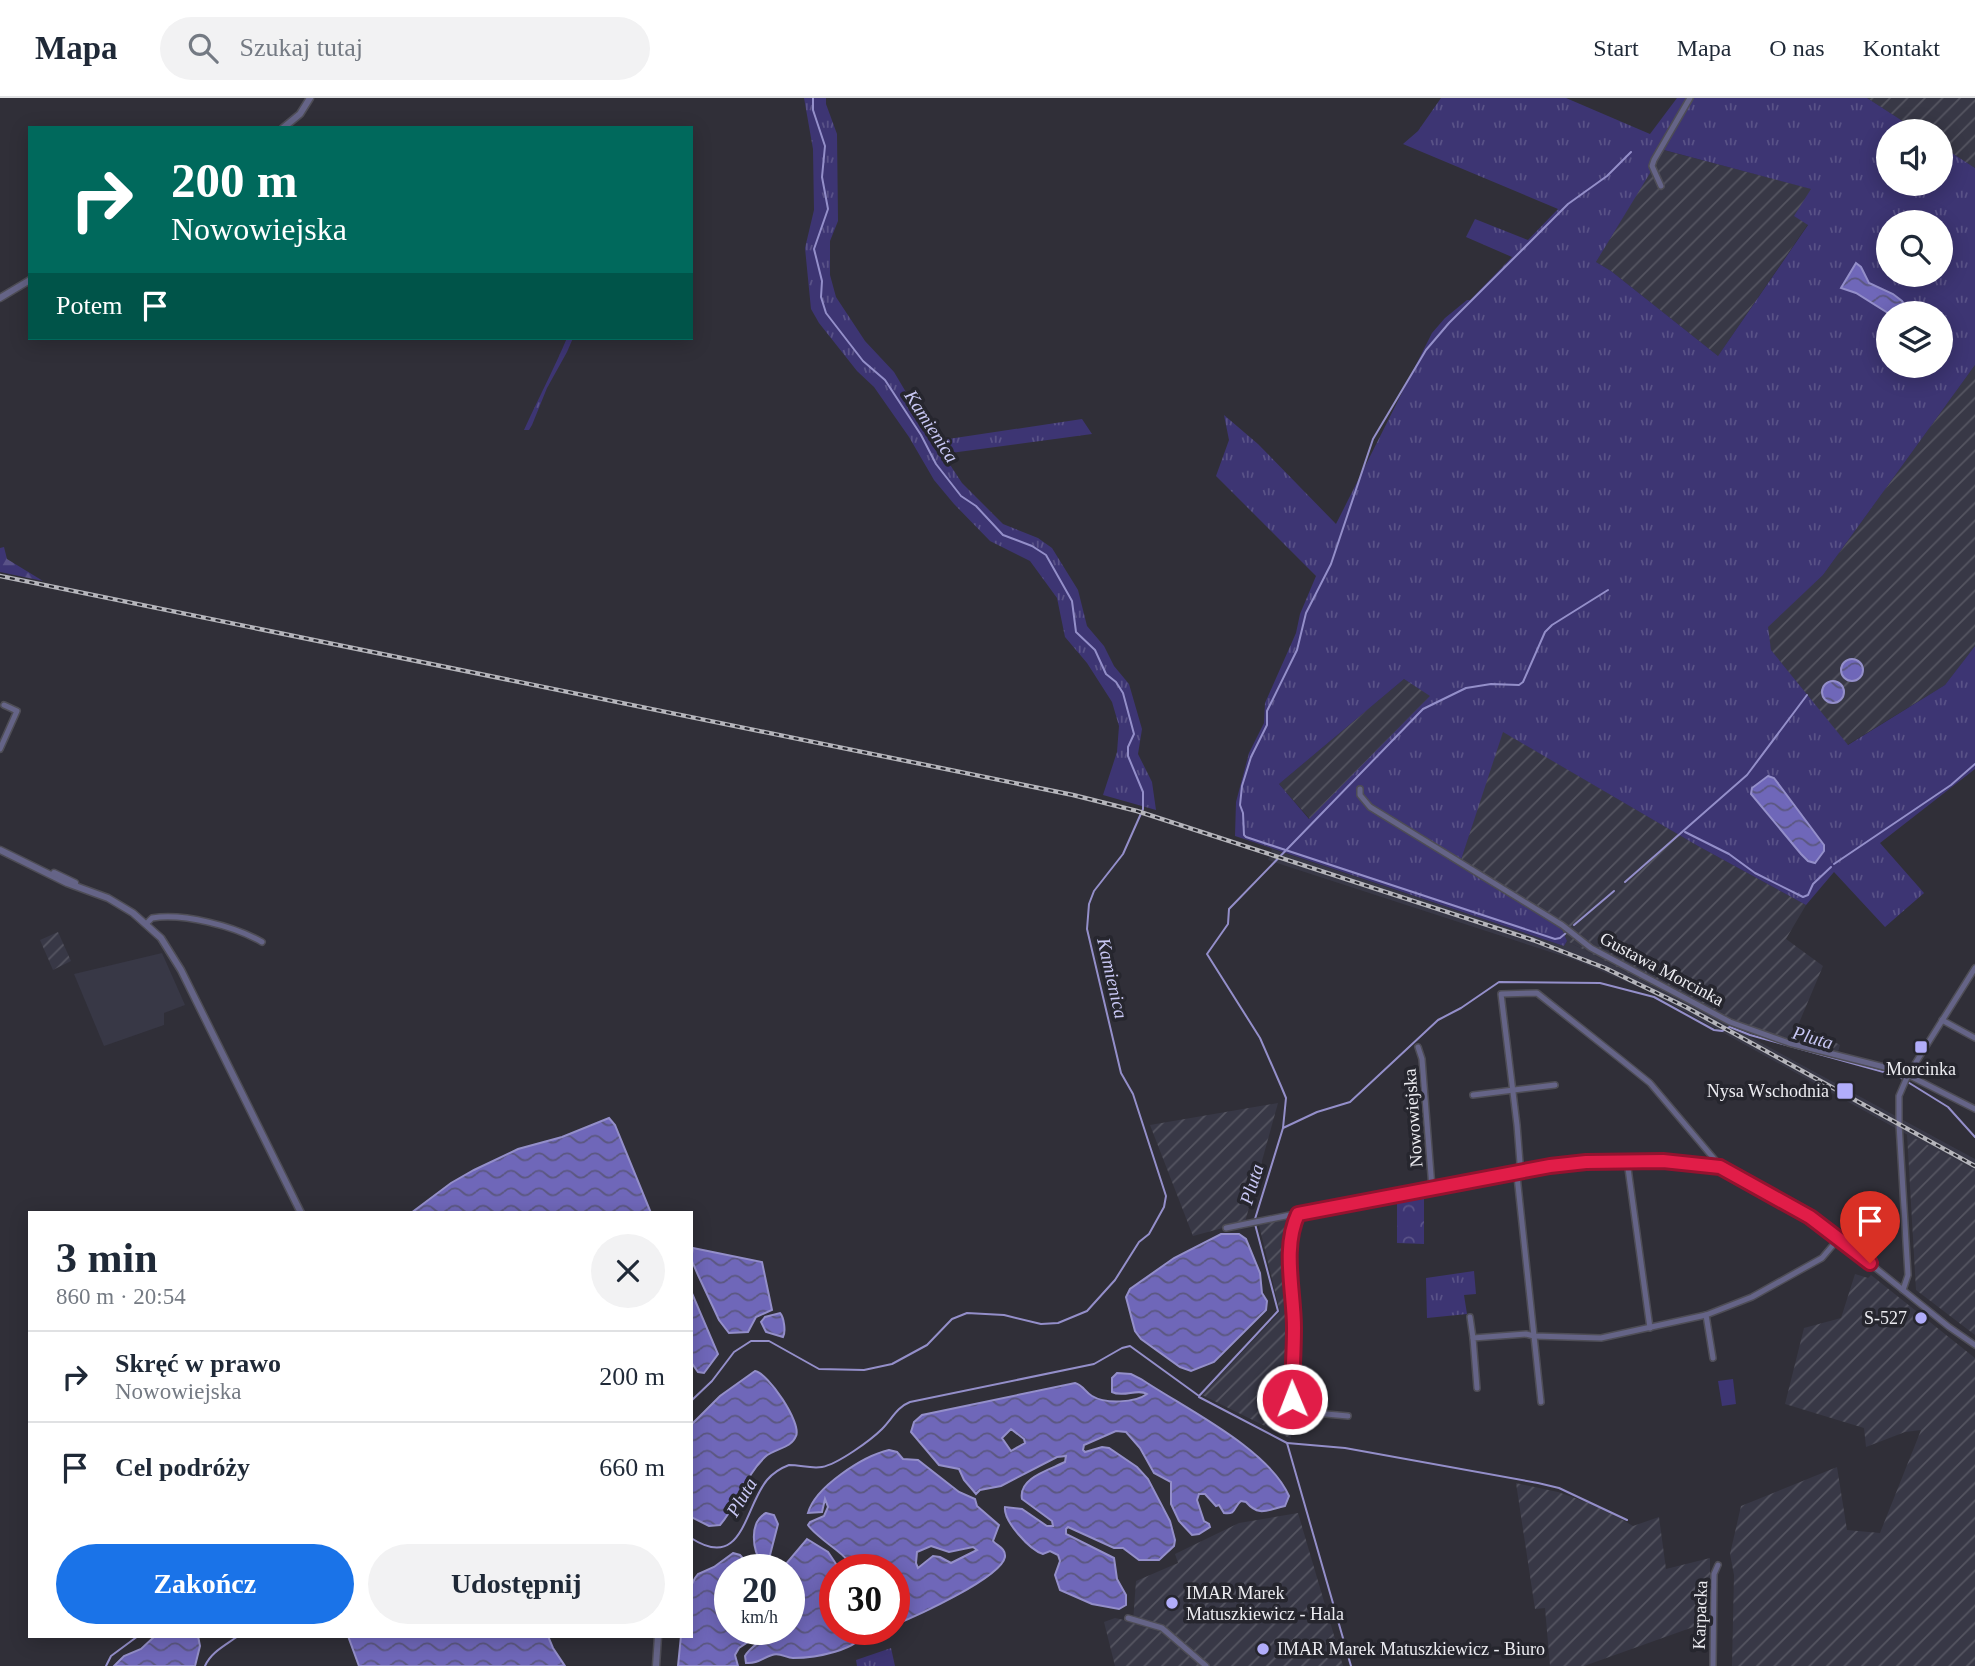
<!DOCTYPE html>
<html lang="pl">
<meta charset="utf-8">
<style>
:root{--surface:#fff;--page:#f2f2f3;--text:#1f2937;--muted:#747a83;--line:#e0e1e3;--accent:#1a73e8}
body{margin:0;font-family:"Times New Roman",serif;background:var(--page);color:var(--text);height:100vh;display:flex;flex-direction:column;font-size:26px;white-space:nowrap}
*{box-sizing:border-box;margin:0}
p{font-size:23px;color:var(--muted)}
.icon{flex:none;width:38px;height:38px;fill:none;stroke:currentColor;stroke-width:2;stroke-linecap:round;stroke-linejoin:round}
.map{position:relative;flex:1;overflow:hidden}
.panel{position:absolute;left:28px;top:1113px;width:665px;height:427px;display:flex;flex-direction:column;background:var(--surface);border-radius:0px;box-shadow:0 4px 18px #0003}
.panel>*{flex:none}
.guide{position:absolute;left:28px;top:28px;width:665px;height:214px;border-radius:0px;box-shadow:0 4px 18px #0003;background:#00695c;color:#fff;overflow:hidden}
.buttons{position:absolute;left:1876px;top:21px;display:grid;gap:14px}
.buttons a{display:grid;place-items:center;width:77px;height:77px;border-radius:50%;background:var(--surface);box-shadow:0 4px 18px #0003;font-size:35px}
.speed{position:absolute;left:714px;top:1456px;display:flex;gap:14px;font-size:35px;font-weight:700;text-align:center}
.speed>*{display:grid;place-content:center;width:91px;height:91px;border-radius:50%;background:var(--surface);box-shadow:0 4px 18px #0003;line-height:1}
.speed small{font-size:18px;font-weight:400}
.speed .limit{border:10px solid #d22;background:#fff;color:#111}
.pin{position:absolute;display:grid;place-items:center;width:60px;height:60px;color:#fff;margin:-72px -30px;border-radius:50% 50% 50% 0;rotate:-45deg;box-shadow:0 0 7px #0007}
.pin .icon{rotate:45deg}
.me{position:absolute;width:77px;margin:-38px;rotate:359deg;stroke-linejoin:round;filter:drop-shadow(0 0 5px #0008)}
.turn{display:flex;align-items:center;gap:24px;height:147px;padding:0 28px;font-size:32px}
.turn .icon{width:91px;height:91px;stroke-width:2.5}
.turn b{display:block;font-size:49px;line-height:60px}
.then{display:flex;align-items:center;height:66px;padding:0 28px;background:#0003;gap:14px;font-size:26px}
.round{display:grid;place-items:center;flex:none;width:74px;height:74px;border-radius:37px;background:var(--page)}
.headline{display:flex;align-items:center;justify-content:space-between;height:119px;padding:0 28px}
h1{font-size:42px;font-weight:800;line-height:52px}
.button{display:flex;gap:14px;margin-top:auto;padding:14px 28px}
.button a{flex:1;height:80px;border-radius:42px;background:var(--accent);color:#fff;font-size:28px;font-weight:800;line-height:80px;text-align:center}
.button a+a{background:var(--page);color:var(--text)}
ul{padding:0;list-style:none}
li{display:flex;align-items:center;gap:21px;height:91px;padding:0 28px;border-top:2px solid var(--line)}
li div{flex:1}
li b{display:block;font-size:26px}
li em{font-style:normal}
header{display:flex;align-items:center;gap:42px;box-sizing:border-box;height:98px;padding:0 35px;background:var(--surface);border-bottom:2px solid var(--line)}
header strong{font-size:33px}
nav{display:flex;gap:38px;margin-inline-start:auto;font-size:24px}
.search{width:490px;height:63px;background:var(--page);display:flex;align-items:center;gap:18px;box-sizing:border-box;padding:0 24px;border-radius:38px;color:var(--muted);font-size:26px}
.map>svg:first-child{display:block}
.built{fill:#383846}
.industrial{fill:url(#industrial-furrows)}
.grass{fill:url(#grass-tufts);fill-rule:evenodd}
.forest{fill:url(#forest-firs)}
.park{fill:url(#park-crowns)}
.garden{fill:#3d3573}
.water{fill:url(#water-waves);stroke:#948fca;stroke-width:2;fill-rule:evenodd}
.lines{fill:none;stroke-linecap:round;stroke-linejoin:round}
.stream{stroke:#948fca;stroke-width:2}
.minor-casing{stroke:#4e4d56;stroke-width:8}
.tertiary-casing{stroke:#4e4d56;stroke-width:9}
.minor{stroke:#656487;stroke-width:5}
.tertiary{stroke:#656487;stroke-width:6}
.rail-casing{stroke:#b5b5bb;stroke-width:4.5}
.rail{stroke:#26262e;stroke-width:2;stroke-dasharray:5;stroke-linecap:butt}
.route-casing{stroke:#92132f;stroke-width:18}
.route{stroke:#e11d48;stroke-width:12}
.poi-dot{fill:#b1adfa;stroke:#26262e;stroke-width:2.5}
.labels{text-anchor:middle;stroke-width:7;stroke-linejoin:round;paint-order:stroke}
.street-label{font-size:18px;fill:#ececf1;stroke:#26262e}
.poi-label{font-size:18px;fill:#ececf1;stroke:#26262e;text-anchor:end}
.water-label{font-size:19px;font-style:italic;fill:#c9c8f5;stroke:#26262e}
</style>
<header>
<strong>Mapa</strong>
<div class="search"><svg class="icon" aria-label="search" viewBox="0 0 24 24"><circle cx="10" cy="10" r="6"/><path d="M15 15l6 6"/></svg>Szukaj tutaj</div>
<nav><a>Start</a><a>Mapa</a><a>O nas</a><a>Kontakt</a></nav>
</header>
<div class="map">
<svg width="1975" height="1568" viewBox="0 0 1975 1568">
<defs>
<pattern id="industrial-furrows" width="10" height="10" patternUnits="userSpaceOnUse" patternTransform="scale(1.75)"><rect width="10" height="10" fill="#383846"/><path d="M-1 1l2-2M0 10L10 0M9 11l2-2" fill="none" stroke="#555561"/></pattern>
<pattern id="grass-tufts" width="24" height="20" patternUnits="userSpaceOnUse" patternTransform="scale(1.75)"><rect width="24" height="20" fill="#3d3573"/><path d="M3 7l-1-3M5 7V3M7 7l1-3M15 17l-1-3M17 17v-4M19 17l1-3" fill="none" stroke="#595287"/></pattern>
<pattern id="forest-firs" width="22" height="20" patternUnits="userSpaceOnUse" patternTransform="scale(1.75)"><rect width="22" height="20" fill="#3d3573"/><path d="M5 1l3.5 6h-7zM16 11l3.5 6h-7z" fill="#595287"/></pattern>
<pattern id="park-crowns" width="20" height="18" patternUnits="userSpaceOnUse" patternTransform="scale(1.75)"><rect width="20" height="18" fill="#3d3573"/><path d="M2 6a3 3 0 1 1 6 0M12 15a3 3 0 1 1 6 0" fill="none" stroke="#595287"/></pattern>
<pattern id="water-waves" width="16" height="10" patternUnits="userSpaceOnUse" patternTransform="scale(1.75)"><rect width="16" height="10" fill="#6f67b9"/><path d="M0 5q4-4 8 0t8 0" fill="none" stroke="#5b5780"/></pattern>
</defs>
<rect width="100%" height="100%" fill="#302f38"/>
<g class="built">
<polygon points="1272,751 1564,848 1567,843 1721,923 1975,1061 1975,1072 1906,1036 1646,892 1575,862 1268,762"/>
<polygon points="162,855 185,907 164,915 164,927 104,948 74,876"/>
</g>
<g class="industrial">
<polygon points="1867,0 1975,0 1975,70 1941,48 1941,33 1918,33"/>
<polygon points="1663,52 1812,91 1808,126 1718,258 1611,173 1596,164"/>
<polygon points="1975,267 1975,548 1945,587 1847,647 1771,552 1767,529 1823,477"/>
<polygon points="1404,581 1431,598 1310,721 1279,686"/>
<polygon points="1502,633 1698,748 1806,807 1786,841 1823,868 1799,925 1840,947 1838,954 1721,923 1567,843 1562,831 1459,768"/>
<polygon points="58,834 71,863 53,872 40,842"/>
<polygon points="1278,1005 1245,1124 1193,1138 1150,1027"/>
<polygon points="1907,1036 1975,1072 1975,1237 1916,1192"/>
<polygon points="1287,1121 1291,1341 1202,1297 1280,1214 1259,1127"/>
<polygon points="1855,1176 1868,1180 1871,1177 1975,1260 1975,1568 1732,1568 1734,1477 1730,1456 1741,1408 1837,1369 1847,1432 1880,1435 1921,1332 1905,1334 1866,1349 1864,1330 1785,1306 1804,1230 1841,1220"/>
<polygon points="1516,1385 1558,1394 1600,1409 1633,1428 1659,1419 1666,1471 1710,1460 1710,1523 1584,1568 1550,1568 1545,1510 1535,1511"/>
<polygon points="1298,1415 1343,1568 1115,1568 1104,1524 1115,1520 1133,1524 1136,1483 1178,1465 1175,1456 1239,1425"/>
</g>
<g class="grass">
<polygon points="804,0 826,0 826,6 837,36 838,123 830,143 830,177 836,199 865,243 894,274 935,343 1082,321 1092,336 943,356 962,385 1003,426 1038,440 1052,450 1078,492 1087,528 1104,548 1114,568 1129,586 1142,631 1138,656 1152,684 1156,712 1103,697 1117,654 1119,628 1112,604 1087,565 1065,539 1057,500 1030,463 990,443 954,406 934,382 909,339 874,289 857,273 819,225 811,211 805,150 814,112 813,51"/>
<path d="M1441 0H1566L1650 36 1677 0H1867L1918 33H1888V86H1941V48L1975 70V267L1823 477 1768 529 1771 552 1848 647 1945 587 1975 548V671L1880 745 1924 795 1885 829 1834 774 1806 807 1698 748 1503 634 1459 768 1562 831 1567 843 1564 848 1235 738 1236 704 1249 655 1264 625 1265 605 1296 535 1300 516 1316 478 1216 378 1229 342 1224 317 1258 346 1336 426 1432 235 1445 220 1467 202H1470L1512 159 1466 139 1475 121 1528 142 1558 111 1403 46 1418 33ZM1664 52 1811 91 1794 118 1808 127 1718 258 1611 173 1596 164ZM1888 124H1941V177H1888ZM1888 215H1941V268H1888ZM1404 581 1430 598 1309 721 1279 686Z"/>
<path d="M567 240H573L567 254 547 290 532 327 529 332H524C538 301 554 271 567 240Z"/>
<polygon points="1474,1173 1476,1196 1464,1197 1467,1216 1427,1220 1426,1180"/>
<polygon points="891,1550 895,1568 857,1568 856,1562"/>
</g>
<polygon class="forest" points="4,449 7,461 43,483 0,474 0,450"/>
<polygon class="park" points="1424,1099 1424,1146 1397,1145 1397,1104"/>
<polygon class="garden" points="1733,1281 1736,1306 1722,1308 1718,1283"/>
<g class="water">
<polygon points="1856,165 1861,169 1869,185 1893,196 1902,203 1910,215 1888,215 1856,195 1841,190"/>
<circle cx="1852" cy="572" r="11"/>
<circle cx="1833" cy="594" r="11"/>
<polygon points="1768,678 1774,680 1824,747 1824,753 1815,765 1808,763 1801,756 1751,696 1752,690"/>
<polygon points="609,1020 615,1027 651,1115 411,1115 451,1085 474,1072 518,1051 562,1039"/>
<polygon points="1221,1136 1239,1136 1246,1141 1260,1175 1262,1195 1267,1203 1266,1212 1214,1264 1191,1273 1180,1269 1141,1241 1135,1233 1126,1199 1130,1191 1174,1160"/>
<polygon points="693,1150 762,1164 772,1212 756,1219 748,1234 729,1235 719,1222 698,1177 691,1161"/>
<polygon points="691,1193 718,1256 704,1275 698,1274 691,1264"/>
<path d="M780 1215C784 1219 786 1234 783 1239L766 1234 761 1224 765 1219Z"/>
<path d="M755 1273C768 1275 802 1325 796 1338 791 1351 775 1350 765 1359 745 1378 738 1406 720 1427L709 1428 691 1419V1327L720 1298Z"/>
<path d="M1117 1275 1131 1276 1141 1281C1184 1310 1268 1350 1289 1398L1285 1408C1267 1412 1259 1419 1246 1404L1241 1403C1233 1409 1237 1417 1224 1415L1219 1407 1216 1408 1205 1396H1199L1197 1402 1204 1423 1209 1426 1210 1429 1199 1436 1192 1437 1179 1423 1171 1406V1384L1154 1375 1140 1350 1126 1334 1116 1333 1084 1347 1083 1352 1085 1354 1102 1349 1109 1350 1137 1369 1148 1381 1170 1423 1175 1442 1174 1448 1159 1462H1139L1123 1450H1114L1068 1429 1066 1431V1436L1114 1460 1117 1481 1126 1497V1507L1119 1511 1092 1506 1060 1492 1055 1477 1060 1463 1058 1457 1050 1453 1043 1456C1030 1452 1003 1423 1005 1409L1022 1411 1047 1428H1053L1052 1423 1022 1401C1018 1380 1049 1372 1065 1364L1066 1358 1057 1359 1001 1388 980 1392 976 1396 964 1382 959 1371 939 1367 911 1334 914 1324 922 1317 1075 1285C1083 1287 1085 1294 1092 1298 1105 1306 1135 1305 1147 1296 1138 1290 1123 1300 1112 1294V1280ZM1011 1331 1024 1341 1025 1345 1011 1353 1002 1340Z"/>
<path d="M889 1352 897 1354 903 1361 918 1362 959 1394 975 1401 977 1408 999 1427 993 1443C997 1448 1006 1450 1005 1459 1001 1480 914 1519 894 1527V1472H847C846 1468 847 1465 846 1461 844 1456 815 1438 808 1427L810 1424 824 1418 828 1409 825 1401 822 1414 808 1415C815 1389 863 1358 889 1352ZM931 1448 949 1454 973 1449 977 1452 951 1465 940 1459 933 1458 918 1470 916 1465 917 1454Z"/>
<path d="M766 1415 774 1417 778 1426 769 1461 765 1465H762C752 1452 749 1424 766 1415Z"/>
<path d="M807 1441 828 1454 840 1472H835V1531H866C861 1553 813 1560 793 1560 786 1560 780 1554 772 1557 762 1560 758 1566 746 1565L745 1558C752 1546 764 1544 770 1531H789V1472H786L785 1467Z"/>
<polygon points="733,1455 740,1457 753,1472 730,1472 730,1531 747,1531 754,1535 754,1540 739,1550 735,1557 738,1568 678,1568 681,1538 691,1538 691,1488 695,1480 698,1476 714,1469"/>
<polygon points="155,1538 198,1538 200,1548 195,1568 114,1568 124,1558 141,1551"/>
<polygon points="348,1538 548,1538 553,1550 565,1568 359,1568"/>
</g>
<g class="lines">
<g class="stream">
<polyline points="1685,734 1729,756 1755,775 1803,799 1808,797 1813,786 1831,769"/>
<polyline points="1834,766 1951,687 1975,666"/>
<polyline points="1625,784 1747,677 1807,597"/>
<polyline points="1574,827 1614,793"/>
<polyline points="1566,835 1560,840 1555,841 1246,739 1244,737 1243,715 1240,707 1242,688 1251,659 1267,627 1267,613 1297,552 1306,515 1331,466 1373,341 1426,252 1449,225 1568,106 1607,78 1631,54"/>
<polyline points="1283,1030 1286,1000 1281,988 1260,940 1207,856 1228,826 1229,811 1423,611 1466,590 1491,586 1519,587 1523,584 1545,534 1552,527 1608,492"/>
<polyline points="1255,1121 1283,1030 1317,1014 1350,1004 1438,922 1461,910 1499,884 1600,885 1654,899 1714,932 1722,933 1730,929 1750,937 1898,978 1948,1009 1975,1039"/>
<polyline points="1199,1299 1287,1345 1351,1568"/>
<polyline points="691,1303 712,1283 734,1254 751,1243 769,1243 819,1271 864,1272 892,1266 927,1247 952,1221 967,1215 1004,1217 1041,1226 1058,1225 1087,1213 1115,1182 1139,1144 1149,1136 1164,1109 1166,1098 1133,996 1121,975 1087,831 1089,806 1094,793 1123,756 1143,711 1143,694 1128,658 1128,649 1134,636 1123,595 1116,584 1106,576 1095,552 1076,534 1072,503 1046,457 1032,448 1003,437 976,408 961,398 936,366 921,337 885,282 863,263 826,215 821,199 822,183 814,151 828,111 822,79 825,48 813,12 813,0"/>
<polyline points="1287,1345 1345,1350 1538,1385 1559,1390 1627,1422"/>
<path d="M691 1440C743 1474 744 1410 767 1382 773 1375 781 1370 789 1367 801 1367 811 1371 822 1369 838 1366 871 1342 882 1331 892 1321 897 1309 910 1304L1094 1266 1122 1250 1130 1248 1199 1298 1278 1213 1255 1126"/>
<polyline points="106,1568 111,1558 138,1538"/>
<path d="M205 1568C211 1554 226 1547 238 1538"/>
</g>
<g class="minor-casing">
<g id="minor">
<polyline points="1661,88 1652,68 1654,62 1690,0"/>
<polyline points="0,651 17,613 4,607"/>
<polyline points="1360,691 1360,697 1370,709 1562,827 1591,850 1730,924 1789,945 1900,973 1975,1011"/>
<path d="M147 825 152 820C184 815 234 828 262 844"/>
<polyline points="1942,922 1975,940"/>
<polyline points="1418,949 1422,961 1432,1090"/>
<polyline points="1473,997 1555,987"/>
<polyline points="1627,1063 1650,1230"/>
<polyline points="1721,1069 1650,985 1619,960 1537,895 1501,896 1517,1027 1520,1065 1517,1078 1534,1238 1601,1240 1706,1217 1752,1199 1822,1160 1839,1140"/>
<path d="M1298 1116C1282 1150 1294 1193 1294 1230 1294 1258 1290 1285 1293 1313L1348 1318"/>
<polyline points="1226,1130 1374,1100 1550,1068 1586,1064 1663,1063 1721,1069 1794,1110 1827,1131 1949,1229 1975,1247"/>
<polyline points="1903,1192 1908,1177 1899,1026 1899,998 1908,977 1975,870"/>
<polyline points="1706,1217 1713,1260"/>
<polyline points="1470,1219 1473,1240"/>
<polyline points="1477,1290 1473,1240 1526,1236 1534,1238 1541,1304"/>
<polyline points="1128,1520 1162,1530 1206,1568"/>
<polyline points="1713,1568 1714,1476 1718,1467"/>
</g>
</g>
<g class="tertiary-casing">
<g id="tertiary">
<polyline points="283,30 300,16 310,0"/>
<polyline points="0,200 30,182"/>
<polyline points="0,752 67,785 108,800 133,815 161,840 181,872 301,1115"/>
<polyline points="54,775 75,785"/>
<polyline points="656,1568 658,1538"/>
</g>
</g>
<use href="#minor" class="minor"/>
<use href="#tertiary" class="tertiary"/>
<g class="rail-casing">
<polyline id="rail" points="0,478 1073,697 1137,713 1533,842 1605,870 1686,909 1975,1068"/>
</g>
<use href="#rail" class="rail"/>
</g>
<g class="lines">
<g class="route-casing">
<path id="route" d="M1292 1301C1292 1278 1294 1254 1294 1230 1294 1193 1282 1150 1298 1116L1550 1068 1586 1064 1663 1063 1720 1069 1810 1119 1870 1165"/>
</g>
<use href="#route" class="route"/>
</g>
<g class="poi-dot">
<rect x="1914" y="942" width="14" height="14" rx="3.5"/>
<rect x="1836" y="984" width="18" height="18" rx="3.5"/>
<circle cx="1921" cy="1220" r="7"/>
<circle cx="1172" cy="1505" r="7"/>
<circle cx="1263" cy="1551" r="7"/>
</g>
<g class="labels">
<g class="street-label">
<text transform="translate(1662 871) rotate(28)" y="6">Gustawa Morcinka</text>
<text transform="translate(1413 1020) rotate(-94)" y="6">Nowowiejska</text>
<text transform="translate(1700 1517) rotate(-88)" y="6">Karpacka</text>
</g>
<g class="poi-label">
<text x="1921" y="977" text-anchor="middle">Morcinka</text>
<text x="1829" y="999">Nysa Wschodnia</text>
<text x="1907" y="1226">S-527</text>
<text x="1186" y="1501" text-anchor="start">IMAR Marek<tspan x="1186" dy="21">Matuszkiewicz - Hala</tspan></text>
<text x="1277" y="1557" text-anchor="start">IMAR Marek Matuszkiewicz - Biuro</text>
</g>
<g class="water-label">
<text transform="translate(932 328) rotate(57)" y="7">Kamienica</text>
<text transform="translate(1113 880) rotate(77)" y="7">Kamienica</text>
<text transform="translate(1813 939) rotate(16)" y="7">Pluta</text>
<text transform="translate(1251 1086) rotate(-73)" y="7">Pluta</text>
<text transform="translate(741 1399) rotate(-59)" y="7">Pluta</text>
</g>
</g>
</svg>
<div class="buttons">
<a><svg class="icon" aria-label="sound" viewBox="0 0 24 24"><path d="M4 9h4l5-4v14l-5-4H4zM17 9q2 3 0 6"/></svg></a>
<a><svg class="icon" aria-label="search" viewBox="0 0 24 24"><circle cx="10" cy="10" r="6"/><path d="M15 15l6 6"/></svg></a>
<a><svg class="icon" aria-label="layers" viewBox="0 0 24 24"><path d="M12 4l9 5-9 5-9-5zM3 14l9 5 9-5"/></svg></a>
</div>
<div class="speed"><div>20<small>km/h</small></div><div class="limit">30</div></div>
<div class="pin" style="left:1870px;top:1165px;background:#d93025"><svg class="icon" aria-label="arrive" viewBox="0 0 24 24"><path d="M6 21V4h12l-3 4 3 4H6"/></svg></div>
<svg class="me" style="left:1292px;top:1301px" viewBox="-20 -20 40 40"><circle r="17" fill="#e11d48" stroke="#fff" stroke-width="3"/><path d="M0-11L8 9 0 5-8 9z" fill="#fff"/></svg>
<div class="guide">
<div class="turn"><svg class="icon" aria-label="right" viewBox="0 0 24 24"><path d="M7 20v-9h11M14 6l5 5-5 5"/></svg><div><b>200 m</b>Nowowiejska</div></div>
<div class="then">Potem<svg class="icon" aria-label="arrive" viewBox="0 0 24 24"><path d="M6 21V4h12l-3 4 3 4H6"/></svg></div>
</div>
<section class="panel">
<div class="headline"><div><h1>3 min</h1><p>860 m · 20:54</p></div><a class="round"><svg class="icon" aria-label="close" viewBox="0 0 24 24"><path d="M6 6l12 12M18 6L6 18"/></svg></a></div>
<ul>
<li><svg class="icon" aria-label="right" viewBox="0 0 24 24"><path d="M7 20v-9h11M14 6l5 5-5 5"/></svg><div><b>Skręć w prawo</b><p>Nowowiejska</p></div><em>200 m</em></li>
<li><svg class="icon" aria-label="arrive" viewBox="0 0 24 24"><path d="M6 21V4h12l-3 4 3 4H6"/></svg><div><b>Cel podróży</b></div><em>660 m</em></li>
</ul>
<div class="button"><a>Zakończ</a><a>Udostępnij</a></div>
</section>
</div>
